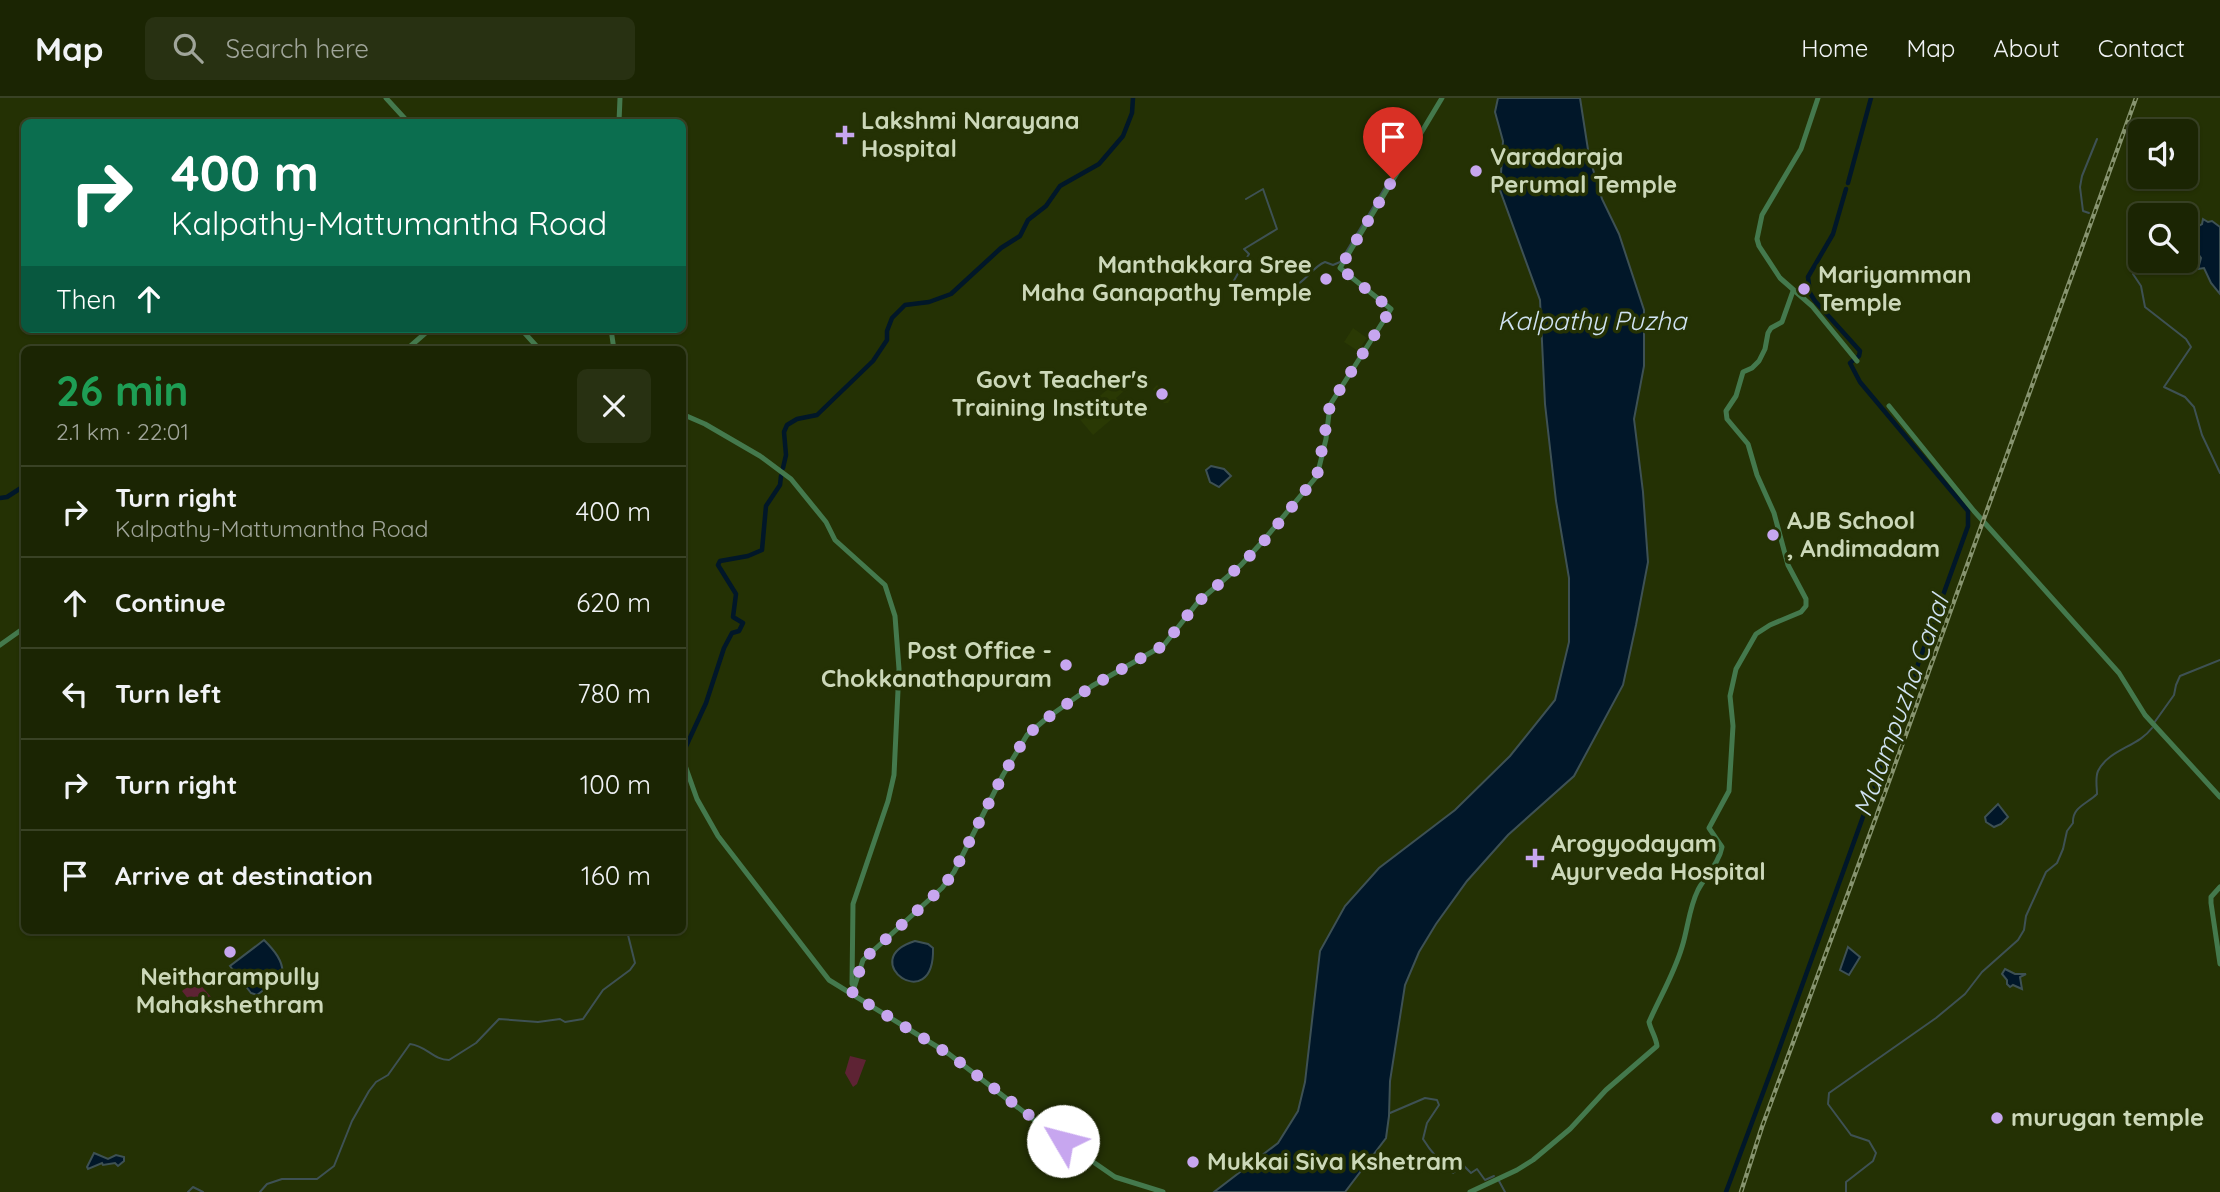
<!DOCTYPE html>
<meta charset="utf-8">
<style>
:root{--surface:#1b2503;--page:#283112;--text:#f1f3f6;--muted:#a0a59a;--line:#394225}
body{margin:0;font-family:Quicksand,sans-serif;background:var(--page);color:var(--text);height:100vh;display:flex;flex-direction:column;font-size:26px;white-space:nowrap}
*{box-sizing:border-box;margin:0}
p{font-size:23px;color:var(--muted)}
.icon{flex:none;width:38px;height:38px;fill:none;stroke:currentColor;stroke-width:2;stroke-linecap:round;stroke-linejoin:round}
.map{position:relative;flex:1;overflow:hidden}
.sheet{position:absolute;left:21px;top:248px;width:665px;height:588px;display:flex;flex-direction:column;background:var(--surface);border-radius:10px;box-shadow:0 2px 5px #0004,0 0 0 2px var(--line)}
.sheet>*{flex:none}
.hud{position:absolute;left:21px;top:21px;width:665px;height:214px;border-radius:10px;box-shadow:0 2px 5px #0004,0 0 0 2px var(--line);background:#0b6e4f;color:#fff;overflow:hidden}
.controls{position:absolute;left:2128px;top:21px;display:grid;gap:14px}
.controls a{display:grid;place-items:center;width:70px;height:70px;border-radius:10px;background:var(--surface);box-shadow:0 2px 5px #0004,0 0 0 2px var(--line);font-size:35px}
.pin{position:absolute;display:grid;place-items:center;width:60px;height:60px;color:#fff;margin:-72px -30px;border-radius:50% 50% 50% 0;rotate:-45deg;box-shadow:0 0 7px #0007}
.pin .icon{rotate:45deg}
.me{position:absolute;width:77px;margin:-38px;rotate:307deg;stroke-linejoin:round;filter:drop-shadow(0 0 5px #0008)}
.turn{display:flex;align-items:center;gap:24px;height:147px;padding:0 35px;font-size:32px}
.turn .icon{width:91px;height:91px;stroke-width:2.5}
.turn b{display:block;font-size:49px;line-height:60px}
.then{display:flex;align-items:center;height:66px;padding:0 35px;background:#0003;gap:14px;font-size:26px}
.round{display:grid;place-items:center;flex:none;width:74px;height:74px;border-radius:10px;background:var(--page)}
.headline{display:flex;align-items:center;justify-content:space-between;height:119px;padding:0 35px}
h1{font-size:42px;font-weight:700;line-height:52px;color:#1e9e55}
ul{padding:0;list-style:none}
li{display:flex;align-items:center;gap:21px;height:91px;padding:0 35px;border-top:2px solid var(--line)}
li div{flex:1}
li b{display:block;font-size:26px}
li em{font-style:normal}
header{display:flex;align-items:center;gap:42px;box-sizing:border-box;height:98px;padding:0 35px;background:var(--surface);border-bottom:2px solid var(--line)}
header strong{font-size:33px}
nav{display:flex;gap:38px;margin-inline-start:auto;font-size:24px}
.search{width:490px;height:63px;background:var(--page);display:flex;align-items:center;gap:18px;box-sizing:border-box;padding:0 24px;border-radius:10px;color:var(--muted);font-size:26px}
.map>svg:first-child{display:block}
.built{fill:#2a3904}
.green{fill:#5e2334}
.water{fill:#011729;stroke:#3e5154;stroke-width:2}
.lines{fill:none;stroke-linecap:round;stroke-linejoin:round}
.stream{stroke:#3e5154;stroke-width:2}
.canal{stroke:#011729;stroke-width:4.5}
.secondary{stroke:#44794d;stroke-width:5}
.rail-casing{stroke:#87946f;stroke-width:4.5}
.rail{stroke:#243104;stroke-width:2;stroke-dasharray:5;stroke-linecap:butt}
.route{stroke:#c7a6ef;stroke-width:12;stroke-dasharray:0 21.6}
.poi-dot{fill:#c7a6ef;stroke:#243104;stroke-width:2.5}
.labels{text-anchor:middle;stroke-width:7;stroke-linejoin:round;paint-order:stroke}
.poi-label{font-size:24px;font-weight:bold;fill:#ccd8b9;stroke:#243104;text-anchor:start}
.water-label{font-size:26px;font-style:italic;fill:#d0e3f3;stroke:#243104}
</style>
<header>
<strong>Map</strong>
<div class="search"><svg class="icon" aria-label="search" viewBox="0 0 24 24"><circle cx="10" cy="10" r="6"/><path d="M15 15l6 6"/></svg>Search here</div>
<nav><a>Home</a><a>Map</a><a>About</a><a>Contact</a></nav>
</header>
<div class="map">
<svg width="2220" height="1094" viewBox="0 0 2220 1094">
<rect width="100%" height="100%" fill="#243104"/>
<g class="built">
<polygon points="1353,230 1367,240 1358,253 1344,244"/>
<polygon points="1118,282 1126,291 1116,300 1122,308 1112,317 1113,320 1093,337 1077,318"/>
<polygon points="1157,287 1160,290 1163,288 1169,295 1170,302 1168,305 1164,305 1155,296 1153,291"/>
</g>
<g class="green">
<polygon points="196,882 212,900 197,912 182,893"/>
<polygon points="850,958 866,962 857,986 853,989 845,975"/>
</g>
<g class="water">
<polygon points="1498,0 1580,0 1589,58 1602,101 1619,136 1644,212 1644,268 1634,321 1643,394 1648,464 1636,527 1623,587 1574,678 1508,737 1467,783 1436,826 1419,854 1405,887 1390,983 1389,1018 1386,1040 1345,1094 1214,1094 1278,1045 1298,1013 1305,984 1320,853 1345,808 1379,770 1455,712 1510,658 1555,602 1569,544 1569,480 1556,403 1545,306 1540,202 1500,92 1503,43 1495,14"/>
<polygon points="2203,121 2208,124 2212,123 2220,129 2220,196 2211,185 2204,170 2198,171 2201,160 2196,153 2198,140 2192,129 2195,130 2202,126"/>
<polygon points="1211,368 1224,371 1231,378 1219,389 1210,384 1206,372"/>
<polygon points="1998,706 2008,719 2001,726 1994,729 1986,724 1985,719"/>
<path d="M264 842C273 851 285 864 282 878L257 897 251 895 230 868Z"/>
<path d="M915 843 928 846 933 850C935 920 854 862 915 843Z"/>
<polygon points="1848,849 1860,859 1849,877 1840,872"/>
<polygon points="2005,871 2015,876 2026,876 2020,879 2022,891 2013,887 2010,889 2007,886 2007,882 2002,876"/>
<polygon points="94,1055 108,1061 116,1057 124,1059 124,1063 118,1068 115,1065 103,1067 102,1065 88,1071 87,1069"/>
</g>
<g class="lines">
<g class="stream">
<path d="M1246 101 1263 91 1277 131 1244 151 1249 156 1232 186C1253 193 1278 199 1298 186 1308 180 1313 169 1325 164L1333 167 1340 164 1419 33"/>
<polyline points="2089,115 2083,113 2080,89 2082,78 2097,41"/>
<polyline points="2133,133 2140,140"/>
<polyline points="2140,144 2133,176 2141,188 2145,209 2186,241 2191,249 2164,289 2185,299 2194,309 2202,337 2220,375"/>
<polyline points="2154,625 2174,597 2176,587 2180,578 2220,562"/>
<path d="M1390 1015 1425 1000 1437 1002 1439 1007 1427 1025 1423 1041C1431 1054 1441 1065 1453 1075L1463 1067 1471 1075 1477 1071 1485 1082 1494 1078"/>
<polyline points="1499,1083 1505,1094"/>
<polyline points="188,1094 193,1089 203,1094"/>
<path d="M260 1094 267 1086 282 1081H317L334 1068 352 1023 369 993 376 984 388 977 410 946C427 948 433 962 449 962L476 945 499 921 538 924 560 921 565 924 583 921 603 892 630 872 635 865 627 833"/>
<path d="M1846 1094V1084L1873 1063 1876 1055 1869 1043 1851 1037 1828 1006 1829 995 1936 920 1965 896 1982 874 2018 842 2024 832 2026 818 2046 774 2057 765 2063 751 2067 733 2073 725C2072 709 2087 706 2097 696 2097 689 2095 680 2098 673 2109 651 2138 649 2152 630"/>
</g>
<g class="canal">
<polyline points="1848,85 1871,0"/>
<polyline points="783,370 786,357 784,334 787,327 797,321 817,317 873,263 887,242 887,233 892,220 905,207 929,204 951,196 1001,150 1020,138 1028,122 1046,108 1060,88 1099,66 1123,38 1132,15 1133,0"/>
<polyline points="0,400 7,399 24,388"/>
<polyline points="682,657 706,605 724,550 732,535 739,533 743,525 733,519 736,496 718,467 720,463 748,458 762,452 766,408 780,387 781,378"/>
<polyline points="1726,1094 1773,968 1968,428 1968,413 1860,284 1850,265 1859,258 1860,253 1815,203 1810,195 1808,179 1833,136 1846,91"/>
</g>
<g class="secondary">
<polyline points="386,0 408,24"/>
<polyline points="1818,0 1801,51 1762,117 1757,141 1759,148 1780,180 1812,208 1857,263"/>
<polyline points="619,24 620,0"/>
<polyline points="521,231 540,252"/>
<polyline points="611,231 614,252"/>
<polyline points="406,252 430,231"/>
<polyline points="1889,308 1974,413 2119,575 2145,617 2220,699"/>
<polyline points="682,316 705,326 760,358 791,381 826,424 835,442 885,487 895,518 899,571 894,677 888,703 853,806 852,886"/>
<polyline points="0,547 24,530"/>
<polyline points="682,659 697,701 718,738 829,882 949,956 1047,1032 1115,1079 1163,1094"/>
<polyline points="2220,789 2211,799 2211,805 2220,866"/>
<polyline points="852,896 863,862 942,790 954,774 1003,677 1027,637 1047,620 1092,588 1164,547 1198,504 1241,467 1263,443 1317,378 1326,341 1330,307 1391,211 1340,170 1442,0"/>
<path d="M1470 1094 1517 1072 1533 1062 1570 1031 1606 992 1657 948C1656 939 1651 933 1649 924 1660 899 1674 876 1682 849 1688 830 1689 810 1698 792 1706 777 1719 765 1722 749L1709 730 1729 693 1733 628 1730 598 1736 571 1756 536 1770 527 1801 514 1806 508V501L1788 467 1774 415 1757 377 1748 346 1727 321 1726 313 1736 298 1743 274 1752 270 1759 263 1765 251 1768 235 1771 230 1782 224 1793 193"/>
</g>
<g class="rail-casing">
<polyline id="rail" points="1741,1094 1762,1029 1875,722 2136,0"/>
</g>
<use href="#rail" class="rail"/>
</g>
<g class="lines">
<polyline class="route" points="1063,1043 949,956 852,896 863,862 942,790 954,774 1003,677 1027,637 1047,620 1092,588 1164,547 1198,504 1241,467 1264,443 1317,378 1330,307 1391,211 1340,170 1393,81"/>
</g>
<g class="poi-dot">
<path d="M841.5 26.5h7v7h7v7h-7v7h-7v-7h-7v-7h7z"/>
<circle cx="1476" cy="73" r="7"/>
<circle cx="1326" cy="181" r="7"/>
<circle cx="1804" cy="191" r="7"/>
<circle cx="1162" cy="296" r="7"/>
<circle cx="1773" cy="437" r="7"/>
<circle cx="1066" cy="567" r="7"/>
<path d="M1531.5 749.5h7v7h7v7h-7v7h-7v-7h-7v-7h7z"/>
<circle cx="230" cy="854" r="7"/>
<circle cx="1997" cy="1020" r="7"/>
<circle cx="1193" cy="1064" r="7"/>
</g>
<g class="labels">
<g class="poi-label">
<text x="861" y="31">Lakshmi Narayana<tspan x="861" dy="28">Hospital</tspan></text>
<text x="1490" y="67">Varadaraja<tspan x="1490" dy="28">Perumal Temple</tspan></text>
<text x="1312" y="175" text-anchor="end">Manthakkara Sree<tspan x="1312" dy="28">Maha Ganapathy Temple</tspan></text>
<text x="1818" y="185">Mariyamman<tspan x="1818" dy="28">Temple</tspan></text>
<text x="1148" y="290" text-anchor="end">Govt Teacher's<tspan x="1148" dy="28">Training Institute</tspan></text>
<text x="1787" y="431">AJB School<tspan x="1787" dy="28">, Andimadam</tspan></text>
<text x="1052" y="561" text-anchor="end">Post Office -<tspan x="1052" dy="28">Chokkanathapuram</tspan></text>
<text x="1551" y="754">Arogyodayam<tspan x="1551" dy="28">Ayurveda Hospital</tspan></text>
<text x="230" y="887" text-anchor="middle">Neitharampully<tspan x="230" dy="28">Mahakshethram</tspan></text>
<text x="2011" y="1028">murugan temple</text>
<text x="1207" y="1072">Mukkai Siva Kshetram</text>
</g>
<g class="water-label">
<text x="1592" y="232">Kalpathy Puzha</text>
<text transform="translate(1901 608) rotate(-70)" y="9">Malampuzha Canal</text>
</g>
</g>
</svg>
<div class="controls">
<a><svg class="icon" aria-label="sound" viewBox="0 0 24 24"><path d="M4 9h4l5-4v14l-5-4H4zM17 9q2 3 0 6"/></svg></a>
<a><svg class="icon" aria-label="search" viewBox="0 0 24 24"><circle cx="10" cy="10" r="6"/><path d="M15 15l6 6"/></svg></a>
</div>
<div class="pin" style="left:1393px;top:81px;background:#d93025"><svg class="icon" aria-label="arrive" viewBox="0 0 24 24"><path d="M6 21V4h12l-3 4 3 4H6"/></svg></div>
<svg class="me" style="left:1063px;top:1043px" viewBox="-20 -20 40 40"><circle r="19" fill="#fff"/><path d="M0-13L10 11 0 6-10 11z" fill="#c7a6ef"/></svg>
<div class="hud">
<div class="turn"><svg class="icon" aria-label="right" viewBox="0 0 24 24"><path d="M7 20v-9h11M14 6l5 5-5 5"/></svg><div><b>400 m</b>Kalpathy-Mattumantha Road</div></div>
<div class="then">Then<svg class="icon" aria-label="ahead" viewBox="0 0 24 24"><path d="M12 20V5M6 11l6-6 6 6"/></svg></div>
</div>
<section class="sheet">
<div class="headline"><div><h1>26 min</h1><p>2.1 km · 22:01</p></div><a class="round"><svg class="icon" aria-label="close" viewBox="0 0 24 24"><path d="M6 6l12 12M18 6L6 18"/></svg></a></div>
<ul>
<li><svg class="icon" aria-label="right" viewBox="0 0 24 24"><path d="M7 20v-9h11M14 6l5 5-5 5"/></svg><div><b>Turn right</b><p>Kalpathy-Mattumantha Road</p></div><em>400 m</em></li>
<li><svg class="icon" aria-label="ahead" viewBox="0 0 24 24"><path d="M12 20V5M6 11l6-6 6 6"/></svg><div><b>Continue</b></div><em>620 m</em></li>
<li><svg class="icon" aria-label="left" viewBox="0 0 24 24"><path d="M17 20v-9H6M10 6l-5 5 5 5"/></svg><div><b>Turn left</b></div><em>780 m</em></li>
<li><svg class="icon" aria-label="right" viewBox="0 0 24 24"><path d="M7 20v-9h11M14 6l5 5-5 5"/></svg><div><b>Turn right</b></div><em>100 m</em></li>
<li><svg class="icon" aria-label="arrive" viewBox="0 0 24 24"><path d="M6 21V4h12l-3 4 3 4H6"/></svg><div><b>Arrive at destination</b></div><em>160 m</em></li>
</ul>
</section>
</div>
